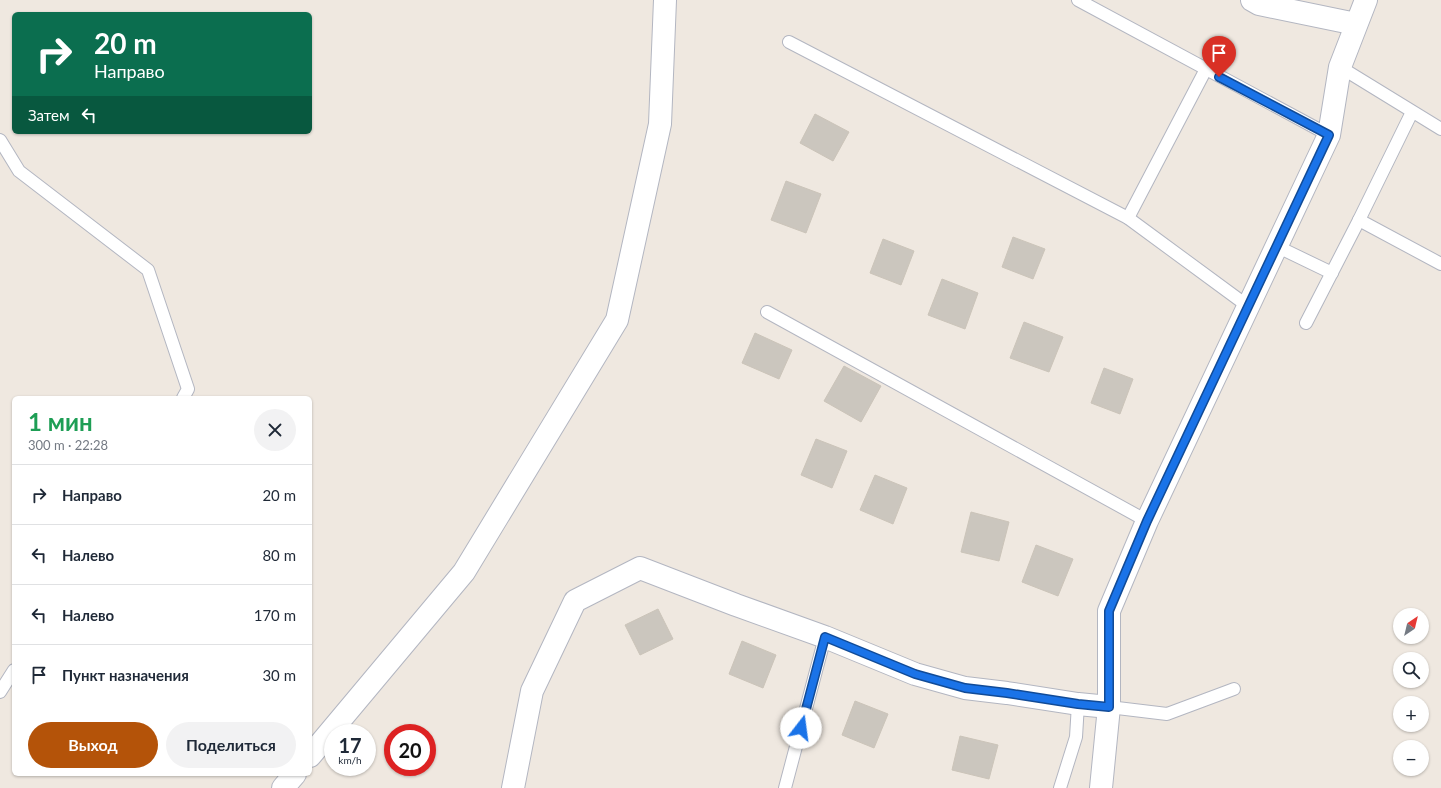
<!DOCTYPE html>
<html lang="ru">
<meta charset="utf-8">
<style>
:root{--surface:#fff;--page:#f2f2f3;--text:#1f2937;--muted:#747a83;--line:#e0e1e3;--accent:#b45309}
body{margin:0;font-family:Lato,sans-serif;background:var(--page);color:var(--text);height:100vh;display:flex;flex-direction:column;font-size:15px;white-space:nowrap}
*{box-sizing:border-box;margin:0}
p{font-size:13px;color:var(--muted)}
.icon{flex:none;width:22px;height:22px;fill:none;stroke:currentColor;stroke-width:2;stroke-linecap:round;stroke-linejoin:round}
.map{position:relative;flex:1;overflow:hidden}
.details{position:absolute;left:12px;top:396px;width:300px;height:380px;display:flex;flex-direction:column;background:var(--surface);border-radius:6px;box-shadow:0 1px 3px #0004}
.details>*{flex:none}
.hud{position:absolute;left:12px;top:12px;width:300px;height:122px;border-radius:6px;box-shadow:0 1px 3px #0004;background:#0b6e4f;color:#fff;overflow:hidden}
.needle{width:26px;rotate:35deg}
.controls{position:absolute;left:1393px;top:608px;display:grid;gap:8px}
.controls a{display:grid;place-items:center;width:36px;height:36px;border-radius:50%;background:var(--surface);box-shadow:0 1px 3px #0004;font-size:20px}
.speed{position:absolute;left:324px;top:724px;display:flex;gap:8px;font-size:20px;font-weight:700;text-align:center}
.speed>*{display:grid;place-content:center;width:52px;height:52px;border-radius:50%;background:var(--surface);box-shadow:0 1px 3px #0004;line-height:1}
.speed small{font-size:10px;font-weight:400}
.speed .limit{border:6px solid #d22;background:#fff;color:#111}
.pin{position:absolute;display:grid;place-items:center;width:34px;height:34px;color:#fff;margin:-41px -17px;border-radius:50% 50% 50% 0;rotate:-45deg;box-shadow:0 0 4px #0007}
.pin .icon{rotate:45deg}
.me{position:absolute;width:44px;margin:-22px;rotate:15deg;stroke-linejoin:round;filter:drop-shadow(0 0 3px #0008)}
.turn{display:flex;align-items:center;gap:14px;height:84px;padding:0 16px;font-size:18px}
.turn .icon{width:52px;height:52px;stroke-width:2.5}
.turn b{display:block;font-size:28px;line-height:34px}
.then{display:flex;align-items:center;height:38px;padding:0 16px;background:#0003;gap:8px;font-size:15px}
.round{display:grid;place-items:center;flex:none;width:42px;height:42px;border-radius:21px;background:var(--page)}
.summary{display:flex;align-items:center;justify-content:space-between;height:68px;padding:0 16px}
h1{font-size:24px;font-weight:700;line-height:30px;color:#1e9e55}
.primary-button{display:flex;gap:8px;margin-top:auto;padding:8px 16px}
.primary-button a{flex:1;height:46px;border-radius:24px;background:var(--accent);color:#fff;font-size:16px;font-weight:700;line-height:46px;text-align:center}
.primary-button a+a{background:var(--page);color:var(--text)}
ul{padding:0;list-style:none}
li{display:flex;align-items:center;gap:12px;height:60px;padding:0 16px;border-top:1px solid var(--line)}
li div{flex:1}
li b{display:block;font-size:15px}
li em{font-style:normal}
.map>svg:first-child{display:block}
.building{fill:#cbc6be;stroke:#cbc4b9}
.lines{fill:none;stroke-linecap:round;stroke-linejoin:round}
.service-casing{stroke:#b3b6c1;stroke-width:14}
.minor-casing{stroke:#b3b6c1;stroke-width:24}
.service{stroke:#fff;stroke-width:12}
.minor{stroke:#fff;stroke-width:22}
.route-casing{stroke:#114b97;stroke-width:10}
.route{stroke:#1a73e8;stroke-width:7}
</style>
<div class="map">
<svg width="1441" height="788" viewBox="0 0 1441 788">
<rect width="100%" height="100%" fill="#efe8e0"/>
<g class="building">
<polygon points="815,114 849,132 833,161 800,143"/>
<polygon points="786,181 821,194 806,233 771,220"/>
<polygon points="1013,237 1045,249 1033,279 1002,267"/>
<polygon points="883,239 914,251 901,285 870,273"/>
<polygon points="942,279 978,293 965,329 928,315"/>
<polygon points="1024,322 1063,337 1049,372 1010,358"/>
<polygon points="755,333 792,350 779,379 742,363"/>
<polygon points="844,366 881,386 861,422 824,401"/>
<polygon points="1104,368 1133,379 1120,414 1091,403"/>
<polygon points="816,439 847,451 832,488 801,475"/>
<polygon points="875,475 907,488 893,524 860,510"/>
<polygon points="971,512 1009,522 999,561 961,552"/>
<polygon points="1036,545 1073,559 1058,596 1022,582"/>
<polygon points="658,609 673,639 640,655 625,625"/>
<polygon points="742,641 776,655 763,688 729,674"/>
<polygon points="855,701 888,714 874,748 842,735"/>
<polygon points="960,736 998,745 989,779 952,770"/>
</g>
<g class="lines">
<g class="service-casing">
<g id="service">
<polyline points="1078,0 1329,135"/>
<polyline points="789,42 1128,218 1249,307"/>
<polyline points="1340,67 1441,129"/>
<polyline points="1412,112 1359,220 1441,264"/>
<polyline points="0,140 19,171 148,270 188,389 183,398"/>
<polyline points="1128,218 1206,69"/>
<polyline points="1276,246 1332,273"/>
<polyline points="767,312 1147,521"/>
<polyline points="1306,323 1359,220"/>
<polyline points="0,692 14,670"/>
<polyline points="1109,707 1167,714 1234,689"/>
<polyline points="785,788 825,637"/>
<polyline points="1060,788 1076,737 1078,704"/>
</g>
</g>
<g class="minor-casing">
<g id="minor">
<polyline points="1252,0 1259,4 1356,24"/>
<polyline points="310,756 464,572 617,320 660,124 665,0"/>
<polyline points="283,788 295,774"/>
<polyline points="513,788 532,691 575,601 640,568 736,605 825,637 915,674 965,688 1007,693 1078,704 1109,707"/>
<polyline points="1101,788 1109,707 1109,611 1147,521 1329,135 1340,67 1366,0"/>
</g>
</g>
<use href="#service" class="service"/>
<use href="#minor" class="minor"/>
</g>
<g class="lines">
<g class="route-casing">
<polyline id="route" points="801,728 825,637 915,674 965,688 1007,693 1078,704 1109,707 1109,611 1147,521 1329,135 1219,77"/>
</g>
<use href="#route" class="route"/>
</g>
</svg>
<div class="controls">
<a><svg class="needle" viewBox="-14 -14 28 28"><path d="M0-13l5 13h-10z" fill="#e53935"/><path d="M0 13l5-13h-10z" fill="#747a83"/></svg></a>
<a><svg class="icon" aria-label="search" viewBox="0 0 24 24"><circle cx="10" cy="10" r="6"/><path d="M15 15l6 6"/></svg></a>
<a>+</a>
<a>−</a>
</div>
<div class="speed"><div>17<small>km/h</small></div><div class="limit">20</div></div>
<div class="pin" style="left:1219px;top:77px;background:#d93025"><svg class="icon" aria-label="arrive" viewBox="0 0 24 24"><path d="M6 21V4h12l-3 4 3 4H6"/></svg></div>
<svg class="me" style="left:801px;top:728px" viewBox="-20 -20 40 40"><circle r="19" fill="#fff"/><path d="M0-13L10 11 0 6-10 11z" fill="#1a73e8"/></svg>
<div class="hud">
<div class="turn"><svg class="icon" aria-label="right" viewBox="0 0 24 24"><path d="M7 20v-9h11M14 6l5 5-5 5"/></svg><div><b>20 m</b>Направо</div></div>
<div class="then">Затем<svg class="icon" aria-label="left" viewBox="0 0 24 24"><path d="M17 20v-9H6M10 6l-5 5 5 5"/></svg></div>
</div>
<section class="details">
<div class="summary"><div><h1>1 мин</h1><p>300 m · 22:28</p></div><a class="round"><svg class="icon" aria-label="close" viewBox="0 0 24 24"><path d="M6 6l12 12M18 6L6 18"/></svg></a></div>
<ul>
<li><svg class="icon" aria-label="right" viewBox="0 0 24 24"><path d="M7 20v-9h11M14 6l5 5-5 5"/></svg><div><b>Направо</b></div><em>20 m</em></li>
<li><svg class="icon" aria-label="left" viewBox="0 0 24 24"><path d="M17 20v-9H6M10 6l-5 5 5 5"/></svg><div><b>Налево</b></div><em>80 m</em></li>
<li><svg class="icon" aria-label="left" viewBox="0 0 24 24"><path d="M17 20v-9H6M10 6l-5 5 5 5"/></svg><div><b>Налево</b></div><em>170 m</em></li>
<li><svg class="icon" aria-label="arrive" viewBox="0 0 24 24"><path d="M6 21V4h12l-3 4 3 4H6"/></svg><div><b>Пункт назначения</b></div><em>30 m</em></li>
</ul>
<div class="primary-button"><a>Выход</a><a>Поделиться</a></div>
</section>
</div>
